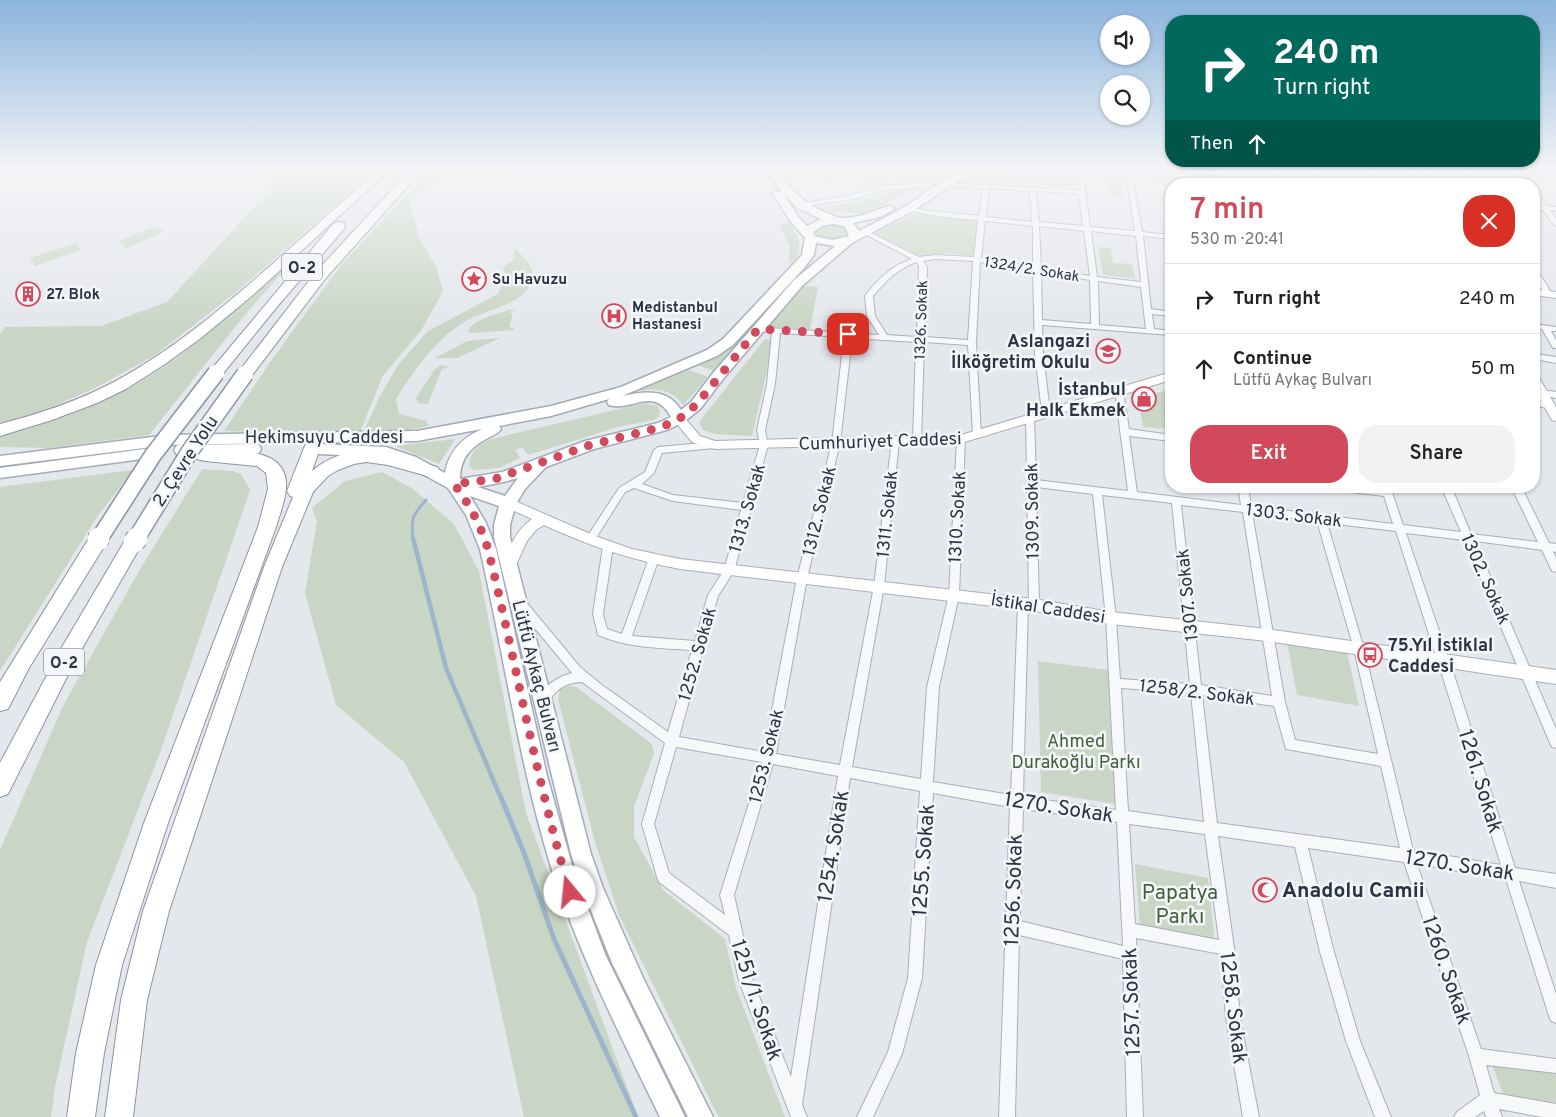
<!DOCTYPE html>
<meta charset="utf-8">
<style>
:root{--surface:#fff;--page:#f2f2f2;--text:#222;--muted:#767676;--line:#e0e0e0;--accent:#d1495b}
body{margin:0;font-family:Overpass,sans-serif;background:var(--page);color:var(--text);height:100vh;display:flex;flex-direction:column;font-size:19px;white-space:nowrap}
*{box-sizing:border-box;margin:0}
p{font-size:16px;color:var(--muted)}
.icon{flex:none;width:28px;height:28px;fill:none;stroke:currentColor;stroke-width:2;stroke-linecap:round;stroke-linejoin:round}
.map{position:relative;flex:1;overflow:hidden}
.side{position:absolute;left:1165px;top:178px;width:375px;height:315px;display:flex;flex-direction:column;background:var(--surface);border-radius:20px;box-shadow:0 1px 4px #0004}
.side>*{flex:none}
.guide{position:absolute;left:1165px;top:15px;width:375px;height:152px;border-radius:20px;box-shadow:0 1px 4px #0004;background:#00695c;color:#fff;overflow:hidden}
.tools{position:absolute;left:1100px;top:15px;display:grid;gap:10px}
.tools a{display:grid;place-items:center;width:50px;height:50px;border-radius:50%;background:var(--surface);box-shadow:0 1px 4px #0004;font-size:25px}
.pin{position:absolute;display:grid;place-items:center;width:42px;height:42px;color:#fff;margin:-21px;border-radius:10px;box-shadow:0 2px 8px #0006}
.me{position:absolute;width:55px;margin:-28px;rotate:343deg;stroke-linejoin:round;filter:drop-shadow(0 0 4px #0008)}
.turn{display:flex;align-items:center;gap:18px;height:105px;padding:0 25px;font-size:22px}
.turn .icon{width:65px;height:65px;stroke-width:2.5}
.turn b{display:block;font-size:35px;line-height:42px}
.then{display:flex;align-items:center;height:48px;padding:0 25px;background:#0003;gap:10px;font-size:19px}
.round{display:grid;place-items:center;flex:none;width:52px;height:52px;border-radius:20px;background:var(--page)}
.overview{display:flex;align-items:center;justify-content:space-between;height:85px;padding:0 25px}
h1{font-size:30px;font-weight:600;line-height:38px;color:var(--accent)}
.cta{display:flex;gap:10px;margin-top:auto;padding:10px 25px}
.cta a{flex:1;height:58px;border-radius:20px;background:var(--accent);color:#fff;font-size:20px;font-weight:600;line-height:58px;text-align:center}
.cta a+a{background:var(--page);color:var(--text)}
ul{padding:0;list-style:none}
li{display:flex;align-items:center;gap:15px;height:70px;padding:0 25px;border-top:1px solid var(--line)}
li div{flex:1}
li b{display:block;font-size:19px}
li em{font-style:normal}
.map>svg:first-child{display:block}
.green{fill:#c9d6c5}
.lines{fill:none;stroke-linecap:round;stroke-linejoin:round}
.stream-far2{stroke:#9fb4cc;stroke-width:3}
.stream-far1{stroke:#9fb4cc;stroke-width:4.5}
.stream{stroke:#9fb4cc;stroke-width:5}
.minor-casing{stroke:#a9aeb7;stroke-width:2}
.secondary-casing{stroke:#a9aeb7;stroke-width:2}
.primary-casing{stroke:#a3abb8;stroke-width:3}
.motorway-casing{stroke:#8b94a3;stroke-width:2}
.minor{fill:#f7f8fa;fill-rule:evenodd}
.secondary{fill:#fff;fill-rule:evenodd}
.primary{fill:#fff;fill-rule:evenodd}
.motorway{fill:#fff;fill-rule:evenodd}
.motorway-bridge-far1-casing{stroke:#8b94a3;stroke-width:19;stroke-linecap:butt}
.motorway-bridge-casing{stroke:#8b94a3;stroke-width:23;stroke-linecap:butt}
.motorway-bridge-far1{stroke:#fff;stroke-width:16}
.motorway-bridge{stroke:#fff;stroke-width:21}
.route{stroke:#d1495b;stroke-width:9;stroke-dasharray:0 16.2}
.labels{text-anchor:middle;stroke-width:5;stroke-linejoin:round;paint-order:stroke}
.far-street-label{font-size:15px;fill:#2b3445;stroke:#f4f6f9}
.far-poi-label{font-size:15px;font-weight:bold;fill:#2b3445;stroke:#f4f6f9;text-anchor:start}
.shield{fill:#f4f6f9;stroke:#676e7b;stroke-width:1}
.shield-label{font-size:16px;font-weight:bold;fill:#2b3445}
.poi-label{font-size:18px;font-weight:bold;fill:#2b3445;stroke:#f4f6f9;text-anchor:end}
.street-label{font-size:18px;fill:#2b3445;stroke:#f4f6f9}
.park-label{font-size:18px;fill:#3f6138;stroke:#f4f6f9}
.near-street-label{font-size:21px;fill:#2b3445;stroke:#f4f6f9}
.near-poi-label{font-size:21px;font-weight:bold;fill:#2b3445;stroke:#f4f6f9;text-anchor:start}
.near-park-label{font-size:21px;fill:#3f6138;stroke:#f4f6f9}
</style>
<div class="map">
<svg width="1556" height="1117" viewBox="0 0 1556 1117">
<rect width="100%" height="100%" fill="#e4e7ec"/>
<g class="green">
<polygon points="290,168 378,168 234,294 154,356 93,389 47,409 0,424 0,334 5,327 101,326 167,302"/>
<polygon points="432,168 459,168 409,201 421,242 436,266 443,291 422,329 382,377 359,435 224,431 271,361 341,265"/>
<path d="M896 168H950C928 179 918 182 896 168Z"/>
<polygon points="991,168 1074,168 1074,187 971,181 971,177"/>
<polygon points="1107,182 1122,183 1124,197 1108,196"/>
<path d="M903 190H913L869 213H845L825 209C834 203 845 204 856 202 871 198 887 193 903 190Z"/>
<polygon points="914,214 978,220 974,256 947,253 922,257 875,233"/>
<path d="M789 222C798 236 804 246 794 261L789 263 790 246 779 225Z"/>
<path d="M835 224 845 229V235C836 242 822 242 815 232L818 227Z"/>
<polygon points="156,226 164,232 127,248 118,241"/>
<polygon points="76,243 81,250 35,266 30,258"/>
<polygon points="1098,247 1111,248 1113,263 1132,264 1135,278 1103,275"/>
<path d="M514 250H517C525 260 537 267 531 282 523 304 493 308 474 317 440 332 415 369 396 399L399 414 427 421 428 426 398 433 362 435 379 398 398 365 428 331 498 294 506 276 503 267 513 260Z"/>
<path d="M286 266H288L239 322 149 435 49 448 0 447V435C44 420 90 407 132 385 188 357 238 306 286 266Z"/>
<polygon points="804,269 807,270 715,371 697,365 724,351 754,323"/>
<polygon points="802,286 818,287 810,329 770,327"/>
<path d="M512 309 515 310 511 311V314H513L509 327 513 328 514 330 470 333 468 331C474 318 499 314 512 309Z"/>
<polygon points="500,338 457,358 435,358 467,341"/>
<polygon points="765,339 774,340 752,436 715,434 703,430 699,422"/>
<polygon points="441,365 450,367 442,369 428,404 418,403 416,398 435,369"/>
<path d="M686 369 708 377 683 405C673 390 656 387 640 391L639 389Z"/>
<polygon points="1171,389 1171,429 1143,427 1138,398"/>
<path d="M645 403 658 406 660 412 659 416 654 420 618 427 528 455 522 447 515 450 520 458 499 468 474 470 469 466C470 452 478 445 491 439Z"/>
<polygon points="455,439 439,464 395,446"/>
<polygon points="202,469 232,471 241,474 250,490 162,747 87,942 55,1087 51,1117 0,1117 0,850 63,706 139,571"/>
<polygon points="133,470 97,517 0,671 0,487"/>
<polygon points="382,472 413,489 454,524 479,571 526,813 638,1117 524,1117 476,896 404,762 336,705 305,593 317,521 312,508 345,481"/>
<polygon points="1287,642 1347,652 1359,706 1297,695"/>
<polygon points="1038,661 1108,670 1115,804 1041,792"/>
<polygon points="568,686 576,687 652,744 654,753 634,807 634,837 663,890 725,939 736,988 785,1117 719,1117 713,1106 619,915 595,842 558,699 560,690"/>
<polygon points="1135,864 1208,878 1215,943 1140,928"/>
<polygon points="1492,1065 1556,1072 1556,1103 1504,1096"/>
</g>
<g class="lines">
<path class="stream-far2" d="M413 539C411 518 412 516 426 500"/>
<polyline class="stream-far1" points="413,538 446,668 500,796"/>
<polyline class="stream" points="500,795 524,853 554,939 636,1117"/>
<g class="minor-casing">
<g id="minor">
<path d="M804 168H810C825 179 846 168 862 168L884 186 929 183 932 185 929 187 884 190 854 199 799 207 797 206V204L853 195 878 187 857 170C840 174 818 183 804 168Z"/>
<path d="M1078 168H1084L1085 192 1090 227 1135 231 1126 173 1097 170 1094 168 1125 170V168H1131L1132 170 1271 181 1266 168H1272L1277 182 1282 184H1252L1132 174 1142 232 1171 235V239L1143 236 1151 309 1171 312V316L1152 314 1154 329 1171 331V335L1042 325 1043 354 1050 412 1049 414 1046 415 1042 412 1035 354 1033 271 980 262 976 343 981 435 980 437 977 438 973 435 968 345 924 342 921 442 917 445 913 442 916 342 852 338 840 443 807 578 776 754 840 765 874 586 892 440H898L899 442 884 586 852 767 921 779 927 687 949 595 957 439 961 436 965 439 959 595 939 687 933 782 1011 795 1018 603 1019 600H1027L1028 603 1023 797 1116 810 1106 618 1093 494 1036 487 1039 605 1038 608H1030L1029 605 1026 417 1027 415H1033L1034 417 1036 480 1128 491 1115 391 1119 388 1123 391 1129 429 1171 435V441L1129 436 1137 492 1241 505 1238 486H1248L1251 506 1393 524 1384 496 1325 489 1320 486H1357L1381 489 1380 486H1390L1403 525 1461 532 1441 486H1451L1471 534 1538 542 1511 486H1521L1549 543 1556 544V552L1553 551 1556 558V572L1552 571 1542 550 1475 541 1556 729V748L1552 747 1550 743 1464 540 1406 533 1457 684 1515 868 1556 874V888L1519 881 1556 994V1023L1551 1021 1549 1016 1506 879 1417 864 1481 1049 1556 1059V1073L1486 1065 1494 1093 1556 1104V1117H1542L1499 1109 1502 1117H1486L1484 1111 1475 1117H1454L1457 1112 1480 1095 1469 1056 1404 862 1308 848 1334 952 1360 1041 1391 1117H1375L1346 1041 1320 952 1295 847 1218 836 1234 948 1240 1018 1259 1117H1243L1226 1018 1221 954 1136 938 1143 1117H1127L1123 959 1019 935 1015 1117H999L1010 807 933 793 922 978 902 1054 873 1117H857L888 1052 908 978 920 791 850 778 802 1105 807 1117H791L739 981 729 935 659 882 657 877 642 824 665 743 582 682C569 682 559 687 551 698 548 702 547 704 542 706L538 705 536 701C544 686 556 677 572 673L518 608 517 605 518 602H526L580 667 602 685 668 732 692 650C661 648 627 648 598 635L593 614 603 546 608 542 613 546 603 614 607 629 622 634 649 558 650 555H658L659 558 632 636 695 641 708 595 724 570 741 510 673 501 634 488 625 492 593 543H587L585 540 619 488 645 472 654 450 658 447 715 442 719 445 715 448 662 453 654 473 642 484 673 495 743 503 760 445 757 430 767 384 772 332 755 331V327L879 335 867 316 865 296C877 280 892 265 912 259L863 233V231H867L919 257 936 255 974 257 978 220 944 217 909 211 906 209 907 208 979 216 983 188 946 186 944 185V183L1079 190ZM989 188 1030 191 1032 222 986 217ZM1036 191 1079 194 1083 226 1039 222ZM985 221 1033 226V267L981 258ZM1039 226 1084 231 1090 276 1041 268ZM1091 231 1136 236 1141 282 1097 277ZM936 259 973 261 968 340 925 337 927 267 923 261ZM917 262 919 267 917 337 887 335 875 316 873 296C885 282 898 268 917 262ZM1041 272 1090 280 1091 324 1042 320ZM1098 281 1141 287 1146 329 1099 325ZM780 333 844 337 832 443 797 578 764 752 679 737 718 596 734 571 768 445 765 430 775 384ZM1102 495 1172 503 1190 684 1120 679 1116 618ZM1181 505 1243 512 1272 696 1201 685ZM1252 513 1317 521 1354 649 1378 754 1295 740 1285 702ZM1327 523 1396 531 1445 684 1501 865 1413 850 1364 649ZM1121 688 1191 693 1204 822 1128 811ZM1202 695 1274 706 1286 749 1381 766 1400 848 1217 823ZM676 747 762 762 720 895 725 915 669 873 654 824ZM773 764 838 776 791 1077 753 981 734 895ZM1023 809 1117 822 1123 946 1020 921ZM1129 824 1205 834 1219 940 1135 924Z"/>
<polygon points="1316,168 1322,168 1328,184 1322,184"/>
<polygon points="1323,168 1366,168 1374,184 1368,184 1362,172 1326,170"/>
<polygon points="1466,168 1472,168 1483,184 1477,184"/>
<polygon points="1514,168 1520,168 1531,184 1525,184"/>
<polygon points="1534,190 1536,191 1547,206 1556,207 1556,211 1550,210 1556,219 1556,226 1554,225 1543,210 1534,209 1534,205 1540,206 1534,196"/>
<polygon points="1534,269 1538,271 1552,294 1551,296 1545,296 1544,294 1534,277"/>
<polygon points="1534,324 1556,327 1556,331 1551,331 1556,340 1556,348 1553,348 1542,329 1534,328"/>
<polygon points="1534,354 1556,357 1556,363 1534,359"/>
<polygon points="1542,390 1556,392 1556,398 1539,395 1538,393"/>
<polygon points="1534,400 1549,402 1553,405 1549,408 1534,406"/>
</g>
</g>
<g class="secondary-casing">
<g id="secondary">
<polygon points="1412,168 1420,168 1428,184 1419,184"/>
<polygon points="1534,289 1556,292 1556,298 1534,295"/>
<polygon points="1171,372 1171,380 961,443 715,449 692,442 673,419 675,416 683,416 700,436 715,441 961,435"/>
<polygon points="1534,375 1538,376 1556,407 1556,421 1552,420 1534,389"/>
<path d="M508 498 595 536 632 549 680 559 1034 599 1111 612 1267 629 1556 670V684L1267 641 1111 624 1034 611 680 569C629 559 592 547 544 525L536 530 527 541 514 569 509 570 504 569 502 565C509 548 516 530 532 519L503 506 501 503 503 500Z"/>
</g>
</g>
<g class="primary-casing">
<g id="primary">
<path d="M764 168H774C790 189 804 205 830 214 835 216 839 219 845 218 861 218 875 209 890 206L895 209 880 217 853 223 859 231C874 223 889 216 904 207 926 195 956 165 982 168L950 186 913 211 852 243 802 286 723 379 701 408 684 422 667 430 594 449 546 467 525 489 516 504 510 525V537L591 854 603 888 644 980 713 1117H688L612 963 582 888 571 854 494 537V525L499 506 470 496 486 523 496 549 547 776 572 865 605 954 685 1117H660C620 1035 579 954 551 867 519 763 504 655 480 549L466 515 448 488 406 465 385 457 319 454 314 453 312 449 314 445 319 444 386 447 416 457 445 473C449 451 462 438 482 429L417 441 168 445 0 466V456L168 435 417 431 551 406 621 387 707 350 723 339 802 255 805 238 791 222 773 194 774 192H782ZM783 193 797 208 821 219 807 226 799 218ZM834 224 845 227 849 236 832 240 815 236 813 232 822 226ZM816 243 835 246 794 280 713 373 691 402 681 410C668 388 644 391 622 396L717 356 733 345 804 268 814 255ZM609 399 607 402 609 405C632 412 654 385 671 417L658 423 585 441 502 472 460 479C460 458 471 447 488 438 493 435 498 434 501 429L499 426 551 416ZM518 478 505 496 478 487 504 482Z"/>
<polygon points="254,444 259,445 261,449 259,453 254,454 191,455 186,454 184,450 186,446 191,445"/>
<polygon points="152,448 157,449 159,453 157,457 0,478 0,468"/>
</g>
</g>
<g class="motorway-casing">
<g id="motorway">
<path d="M380 168H392L253 295 201 338 165 364 126 389 97 403 52 420 0 436V424C39 414 78 401 114 382 174 350 227 304 278 259 312 229 346 199 380 168Z"/>
<polygon points="412,168 424,168 325,279 250,378 240,378 237,374 240,370 315,273"/>
<polygon points="339,222 344,223 345,226 344,229 276,308 221,376 211,376 208,373 211,370 334,223"/>
<path d="M312 442 318 444 320 448 312 471C351 438 394 454 437 467L440 471 437 475 431 477 388 465 366 462 354 464 338 470 328 476 313 492 282 567 169 911 147 1000 133 1117H105L121 1000 143 911 264 567 293 497 290 496 287 491 304 448 306 444Z"/>
<path d="M182 444C192 446 202 449 212 450 237 452 283 447 286 482 287 497 280 513 276 527L168 823 122 965 104 1053 95 1117H67L76 1053 96 965 144 823 258 527 268 489 266 473 257 466 205 461 176 454 174 450 176 446Z"/>
<polygon points="98,533 105,535 107,540 105,545 29,668 8,709 0,711 0,682 91,535"/>
<polygon points="134,535 141,537 143,542 76,659 8,794 0,797 0,763 62,647 127,537"/>
</g>
</g>
<use href="#minor" class="minor"/>
<use href="#secondary" class="secondary"/>
<use href="#primary" class="primary"/>
<use href="#motorway" class="motorway"/>
<g class="motorway-bridge-far1-casing">
<g id="motorway-bridge-far1">
<polyline points="99,539 153,455 216,373"/>
<polyline points="136,539 190,451 245,374"/>
</g>
</g>
<g class="motorway-bridge-casing">
<g id="motorway-bridge">
<polyline points="98,540 99,538"/>
<polyline points="134,542 137,538"/>
</g>
</g>
<use href="#motorway-bridge-far1" class="motorway-bridge-far1"/>
<use href="#motorway-bridge" class="motorway-bridge"/>
</g>
<linearGradient id="sky" x2="0" y2="1"><stop stop-color="#8bb4dd"/><stop offset="0.52" stop-color="#f3f4f6"/><stop offset="1" stop-color="#f3f4f6" stop-opacity="0"/></linearGradient>
<rect width="1556" height="324" fill="url(#sky)"/>
<g class="lines">
<path class="route" d="M570 892C536 779 516 663 488 549 480 524 470 505 454 484L495 479 590 445 662 427 679 419 696 405 758 329 848 334"/>
</g>
<defs>
<g id="sight-ring" transform="scale(1.25)"><circle r="9.5" fill="#f4f6f9" stroke="#d1495b" stroke-width="1.5"/><path d="M0-6L1.8-2.2L6-1.7L2.9 1.2L3.7 5.4L0 3.3L-3.7 5.4L-2.9 1.2L-6-1.7L-1.8-2.2Z" fill="#d1495b"/></g>
<g id="building-ring" transform="scale(1.25)"><circle r="9.5" fill="#f4f6f9" stroke="#d1495b" stroke-width="1.5"/><path d="M-4-6H4V6H1V3H-1V6H-4ZM-2.5-4.3h1.7v1.8h-1.7ZM.8-4.3h1.7v1.8H.8ZM-2.5-1h1.7V.8h-1.7ZM.8-1h1.7V.8H.8Z" fill="#d1495b"/></g>
<g id="hospital-ring" transform="scale(1.25)"><circle r="9.5" fill="#f4f6f9" stroke="#d1495b" stroke-width="1.5"/><path d="M-5-5h3v3.5h4V-5h3V5h-3V1.5h-4V5h-3Z" fill="#d1495b"/></g>
<g id="school-ring" transform="scale(1.25)"><circle r="9.5" fill="#f4f6f9" stroke="#d1495b" stroke-width="1.5"/><path d="M0-5L7-2L0 1L-7-2ZM-4 1L0 2.5L4 1V4Q0 6-4 4Z" fill="#d1495b"/></g>
<g id="shop-ring" transform="scale(1.25)"><circle r="9.5" fill="#f4f6f9" stroke="#d1495b" stroke-width="1.5"/><path d="M-5-2.5h2.3a2.7 3.5 0 0 1 5.4 0H5L5.5 6h-11ZM-1.5-2.5h3a1.5 2.3 0 0 0-3 0Z" fill="#d1495b"/></g>
<g id="bus-ring" transform="scale(1.25)"><circle r="9.5" fill="#f4f6f9" stroke="#d1495b" stroke-width="1.5"/><path d="M-5-6H5V4H4V6H2V4H-2V6H-4V4H-5ZM-3.5-4V0h7V-4ZM-3.5 1.2v1.5H-2V1.2ZM2 1.2v1.5H3.5V1.2Z" fill="#d1495b"/></g>
<g id="mosque-ring" transform="scale(1.25)"><circle r="9.5" fill="#f4f6f9" stroke="#d1495b" stroke-width="1.5"/><path d="M3.5-4.9A6 6 0 1 0 3.5 4.9A5 5 0 1 1 3.5-4.9Z" fill="#d1495b"/></g>
</defs>
<g fill-rule="evenodd">
<use href="#sight-ring" x="474" y="279"/>
<use href="#building-ring" x="28" y="294"/>
<use href="#hospital-ring" x="614" y="316"/>
<use href="#school-ring" x="1108" y="351"/>
<use href="#shop-ring" x="1144" y="399"/>
<use href="#bus-ring" x="1370" y="655"/>
<use href="#mosque-ring" x="1265" y="890"/>
</g>
<g class="labels">
<g class="far-street-label">
<text transform="translate(1032 269) rotate(9)" y="5">1324/2. Sokak</text>
<text transform="translate(921 320) rotate(-88)" y="5">1326. Sokak</text>
</g>
<g class="far-poi-label">
<text x="492" y="284">Su Havuzu</text>
<text x="46" y="299">27. Blok</text>
<text x="632" y="312">Medistanbul<tspan x="632" dy="17">Hastanesi</tspan></text>
</g>
<g class="shield">
<rect x="282" y="253.5" width="40" height="27" rx="4"/>
<rect x="44" y="648.5" width="40" height="27" rx="4"/>
</g>
<g class="shield-label">
<text x="302" y="273">O-2</text>
<text x="64" y="668">O-2</text>
</g>
<g class="poi-label">
<text x="1090" y="347">Aslangazi<tspan x="1090" dy="21">İlköğretim Okulu</tspan></text>
<text x="1126" y="395">İstanbul<tspan x="1126" dy="21">Halk Ekmek</tspan></text>
<text x="1388" y="651" text-anchor="start">75.Yıl İstiklal<tspan x="1388" dy="21">Caddesi</tspan></text>
</g>
<g class="street-label">
<text x="324" y="443">Hekimsuyu Caddesi</text>
<text transform="translate(880 441) rotate(-2)" y="6">Cumhuriyet Caddesi</text>
<text transform="translate(185 461) rotate(-57)" y="6">2. Çevre Yolu</text>
<text transform="translate(747 508) rotate(-74)" y="6">1313. Sokak</text>
<text transform="translate(819 511) rotate(-76)" y="6">1312. Sokak</text>
<text transform="translate(1032 511) rotate(-91)" y="6">1309. Sokak</text>
<text transform="translate(887 514) rotate(-84)" y="6">1311. Sokak</text>
<text transform="translate(1294 515) rotate(7)" y="6">1303. Sokak</text>
<text transform="translate(957 517) rotate(-87)" y="6">1310. Sokak</text>
<text transform="translate(1486 579) rotate(66)" y="6">1302. Sokak</text>
<text transform="translate(1187 595) rotate(-96)" y="6">1307. Sokak</text>
<text transform="translate(1048 608) rotate(9)" y="6">İstikal Caddesi</text>
<text transform="translate(697 654) rotate(-74)" y="6">1252. Sokak</text>
<text transform="translate(537 676) rotate(76)" y="6">Lütfü Aykaç Bulvarı</text>
<text transform="translate(1197 692) rotate(7)" y="6">1258/2. Sokak</text>
<text transform="translate(766 756) rotate(-76)" y="6">1253. Sokak</text>
</g>
<g class="park-label">
<text x="1076" y="747">Ahmed<tspan x="1076" dy="21">Durakoğlu Parkı</tspan></text>
</g>
<g class="near-street-label">
<text transform="translate(1481 781) rotate(73)" y="7">1261. Sokak</text>
<text transform="translate(1059 807) rotate(9)" y="7">1270. Sokak</text>
<text transform="translate(833 846) rotate(-81)" y="7">1254. Sokak</text>
<text transform="translate(923 860) rotate(-86)" y="7">1255. Sokak</text>
<text transform="translate(1460 865) rotate(9)" y="7">1270. Sokak</text>
<text transform="translate(1013 890) rotate(-88)" y="7">1256. Sokak</text>
<text transform="translate(1447 970) rotate(71)" y="7">1260. Sokak</text>
<text transform="translate(757 1000) rotate(72)" y="7">1251/1. Sokak</text>
<text transform="translate(1131 1002) rotate(-92)" y="7">1257. Sokak</text>
<text transform="translate(1234 1008) rotate(83)" y="7">1258. Sokak</text>
</g>
<g class="near-poi-label">
<text x="1282" y="897">Anadolu Camii</text>
</g>
<g class="near-park-label">
<text x="1180" y="899">Papatya<tspan x="1180" dy="24">Parkı</tspan></text>
</g>
</g>
</svg>
<div class="tools">
<a><svg class="icon" aria-label="sound" viewBox="0 0 24 24"><path d="M4 9h4l5-4v14l-5-4H4zM17 9q2 3 0 6"/></svg></a>
<a><svg class="icon" aria-label="search" viewBox="0 0 24 24"><circle cx="10" cy="10" r="6"/><path d="M15 15l6 6"/></svg></a>
</div>
<div class="pin" style="left:848px;top:334px;background:#d93025"><svg class="icon" aria-label="arrive" viewBox="0 0 24 24"><path d="M6 21V4h12l-3 4 3 4H6"/></svg></div>
<svg class="me" style="left:570px;top:892px" viewBox="-20 -20 40 40"><circle r="19" fill="#fff"/><path d="M0-13L10 11 0 6-10 11z" fill="#d1495b"/></svg>
<div class="guide">
<div class="turn"><svg class="icon" aria-label="right" viewBox="0 0 24 24"><path d="M7 20v-9h11M14 6l5 5-5 5"/></svg><div><b>240 m</b>Turn right</div></div>
<div class="then">Then<svg class="icon" aria-label="ahead" viewBox="0 0 24 24"><path d="M12 20V5M6 11l6-6 6 6"/></svg></div>
</div>
<section class="side">
<div class="overview"><div><h1>7 min</h1><p>530 m · 20:41</p></div><a class="round" style="background:#d93025;color:#fff"><svg class="icon" aria-label="close" viewBox="0 0 24 24"><path d="M6 6l12 12M18 6L6 18"/></svg></a></div>
<ul>
<li><svg class="icon" aria-label="right" viewBox="0 0 24 24"><path d="M7 20v-9h11M14 6l5 5-5 5"/></svg><div><b>Turn right</b></div><em>240 m</em></li>
<li><svg class="icon" aria-label="ahead" viewBox="0 0 24 24"><path d="M12 20V5M6 11l6-6 6 6"/></svg><div><b>Continue</b><p>Lütfü Aykaç Bulvarı</p></div><em>50 m</em></li>
</ul>
<div class="cta"><a>Exit</a><a>Share</a></div>
</section>
</div>
